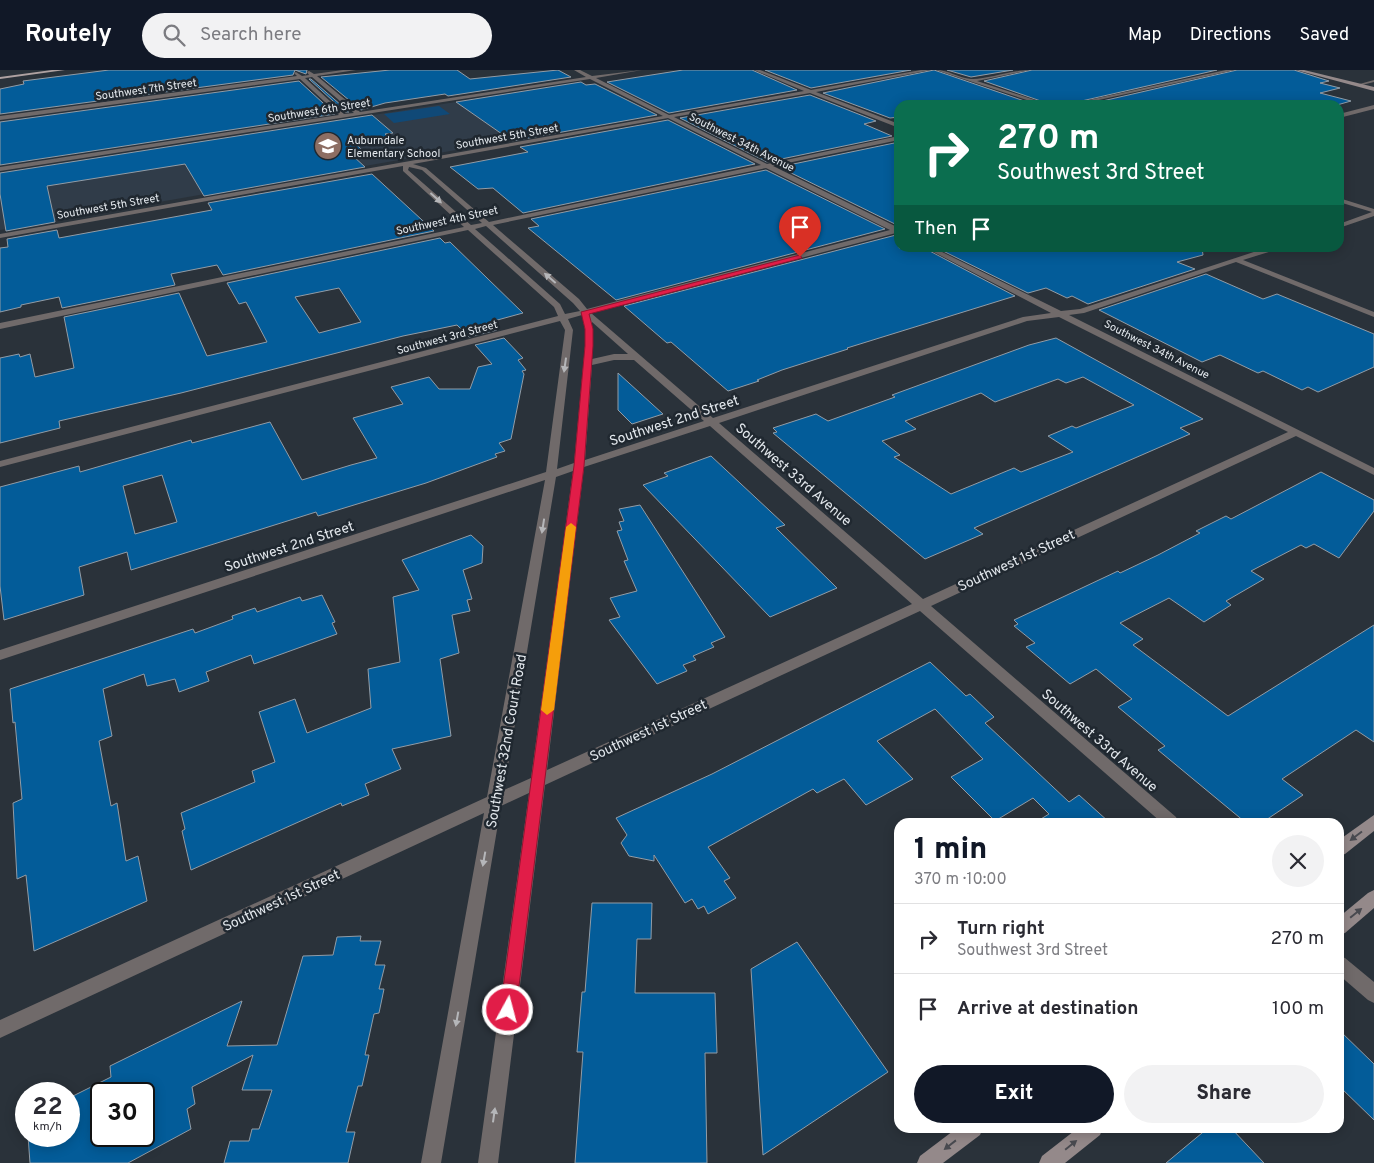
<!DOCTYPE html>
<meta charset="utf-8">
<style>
:root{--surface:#fff;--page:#f2f2f3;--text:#2b2b33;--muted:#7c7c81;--line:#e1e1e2;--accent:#111827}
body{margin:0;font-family:Overpass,sans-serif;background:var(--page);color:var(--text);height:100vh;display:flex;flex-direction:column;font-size:19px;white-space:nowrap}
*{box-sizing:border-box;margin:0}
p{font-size:16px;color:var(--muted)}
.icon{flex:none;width:28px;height:28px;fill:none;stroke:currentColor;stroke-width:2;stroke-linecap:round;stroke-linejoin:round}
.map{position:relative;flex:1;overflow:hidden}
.sheet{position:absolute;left:894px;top:748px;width:450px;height:315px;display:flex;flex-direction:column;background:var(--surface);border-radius:15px;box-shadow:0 2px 12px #0003}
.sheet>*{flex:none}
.guide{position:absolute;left:894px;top:30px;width:450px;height:152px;border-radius:15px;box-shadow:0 2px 12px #0003;background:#0b6e4f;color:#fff;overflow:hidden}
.speed{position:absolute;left:15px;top:1012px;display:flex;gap:10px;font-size:25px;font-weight:700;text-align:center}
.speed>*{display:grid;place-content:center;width:65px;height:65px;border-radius:50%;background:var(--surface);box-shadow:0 2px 12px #0003;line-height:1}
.speed small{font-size:12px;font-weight:400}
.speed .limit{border:2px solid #111;border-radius:8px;background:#fff;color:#111}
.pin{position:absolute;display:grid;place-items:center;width:42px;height:42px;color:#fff;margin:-51px -21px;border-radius:50% 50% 50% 0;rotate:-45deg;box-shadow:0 0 5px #0007}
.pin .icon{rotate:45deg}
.me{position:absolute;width:55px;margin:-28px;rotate:7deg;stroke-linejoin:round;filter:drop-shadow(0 0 4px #0008)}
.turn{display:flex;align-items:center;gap:18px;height:105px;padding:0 20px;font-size:22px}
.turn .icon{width:65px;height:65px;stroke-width:2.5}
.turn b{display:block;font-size:35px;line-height:42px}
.then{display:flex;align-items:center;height:48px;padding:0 20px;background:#0003;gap:10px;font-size:19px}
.round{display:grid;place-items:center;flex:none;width:52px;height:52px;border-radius:26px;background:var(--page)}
.overview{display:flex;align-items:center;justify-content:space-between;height:85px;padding:0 20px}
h1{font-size:30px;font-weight:800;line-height:38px;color:var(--accent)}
.action{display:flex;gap:10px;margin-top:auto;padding:10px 20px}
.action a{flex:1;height:58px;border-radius:30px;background:var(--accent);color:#fff;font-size:20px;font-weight:800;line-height:58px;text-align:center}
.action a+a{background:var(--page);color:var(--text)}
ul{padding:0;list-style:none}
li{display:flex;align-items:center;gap:15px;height:70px;padding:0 20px;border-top:1px solid var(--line)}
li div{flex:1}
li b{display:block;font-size:19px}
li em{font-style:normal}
header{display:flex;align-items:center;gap:30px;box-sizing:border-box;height:70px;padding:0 25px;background:var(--accent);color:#fff}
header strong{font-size:24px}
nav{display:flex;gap:28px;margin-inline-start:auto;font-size:18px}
.search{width:350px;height:45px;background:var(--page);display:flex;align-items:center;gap:12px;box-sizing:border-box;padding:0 18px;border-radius:28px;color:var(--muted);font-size:19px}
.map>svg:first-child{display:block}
.built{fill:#303c49}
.green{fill:#104977}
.building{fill:#035c99;stroke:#929ca6;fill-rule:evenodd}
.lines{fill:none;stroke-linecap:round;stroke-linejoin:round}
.street{fill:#706a6a;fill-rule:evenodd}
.secondary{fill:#94898a;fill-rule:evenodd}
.primary{fill:#afa2a2;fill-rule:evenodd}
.oneway{fill:#b5b6b9}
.oneway2{fill:#494a50}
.route{fill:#e11d48;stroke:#92132f}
.slow{fill:#f59e0b}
.labels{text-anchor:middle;stroke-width:5;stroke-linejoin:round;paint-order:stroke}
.far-street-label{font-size:11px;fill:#e3e8ed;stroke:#202830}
.far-poi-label{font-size:11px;fill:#e3e8ed;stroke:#202830;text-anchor:start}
.street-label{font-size:14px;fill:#e3e8ed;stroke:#202830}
</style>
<header>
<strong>Routely</strong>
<div class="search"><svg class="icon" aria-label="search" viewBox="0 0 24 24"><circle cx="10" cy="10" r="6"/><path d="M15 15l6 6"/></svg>Search here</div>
<nav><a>Map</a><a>Directions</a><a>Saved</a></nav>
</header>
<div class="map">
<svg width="1374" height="1093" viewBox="0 0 1374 1093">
<rect width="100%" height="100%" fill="#2a323a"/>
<polygon class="built" points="576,13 587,14 643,43 638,48 0,160 0,104"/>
<polygon class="green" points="439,36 450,44 394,53 384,44"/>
<g class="building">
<polygon points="109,0 307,0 306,4 295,0 293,5 0,44 0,19 24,14 23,11"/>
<polygon points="390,0 457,0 470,9 558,0 571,7 448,26 445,24 385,33 361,40 321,7"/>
<polygon points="683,0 752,0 797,20 669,43 607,12"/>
<polygon points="765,0 911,0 811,18"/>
<polygon points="934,0 1036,35 899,35 899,47 890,48 823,23"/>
<polygon points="947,0 1013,0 971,7"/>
<polygon points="1032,0 1217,0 1064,35 1052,35 984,11"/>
<polygon points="1237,0 1294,0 1329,11 1320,13 1340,18 1320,23 1351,31 1337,35 1085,35"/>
<polygon points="309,9 311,9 349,42 345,42"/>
<polygon points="299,11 335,44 0,95 0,52"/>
<polygon points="581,12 586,15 595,14 657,45 512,71 456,32"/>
<polygon points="810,25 876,51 864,54 892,66 767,92 680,48"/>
<polygon points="372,45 393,63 385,64 392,70 358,76 365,83 353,86 365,97 204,126 185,94 47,116 55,152 6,161 0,124 0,103"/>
<polygon points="668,50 755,94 523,143 493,118 478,119 450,97 528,82 520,77"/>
<polygon points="899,72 899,156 779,97"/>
<polygon points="766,100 885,159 616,230 528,158 539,156 531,149"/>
<polygon points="372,104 434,161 223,205 217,195 171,204 175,215 62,238 59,227 21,235 21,237 0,242 0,178 8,177 7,169 57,160 59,168 212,140 208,133"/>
<polygon points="896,165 899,166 899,178 924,178 1015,226 847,278 848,279 782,300 757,310 759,311 728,321 671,272 667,273 624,236"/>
<path d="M440 168 445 173 450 172 523 243 490 252 497 260 469 267 457 255 403 266 181 323 59 351 60 358 0 373V288L19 284 20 287 30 284 35 307 74 298 64 247 179 223 207 286 267 272 246 232 239 234 227 213ZM339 218 361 252 319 263 295 227Z"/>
<polygon points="937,178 1202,178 1203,185 1177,192 1195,199 1088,234 1072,226 1067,228 1046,218 1028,223"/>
<polygon points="1206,204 1263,229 1277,224 1374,264 1374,297 1318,322 1308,317 1302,320 1263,301 1258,303 1220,285 1202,292 1099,240"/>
<path d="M504 268 523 288 518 290 526 300 522 301 524 304 511 369 499 373 505 381 495 384 497 387 426 413 318 446 316 442 131 500 127 482 79 497 84 525 4 550 0 516V417L79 396 80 402 191 370 192 373 270 352 302 410 351 395 377 388 353 348 403 334 391 317 429 307 439 319H470L478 297 492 294 475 275ZM162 405 177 452 135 464 123 416Z"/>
<path d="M1056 268 1203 349 1180 358 1190 364 974 458 983 464 925 489 773 363 777 362 773 358 816 344 828 351 895 327 892 325 1029 275ZM1083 307 1134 335 1076 358 1072 356 1048 366 1073 382 1021 402 1014 398 951 424 894 387 900 385 882 371 916 359 905 351 981 323 995 332 1058 309 1066 313Z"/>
<polygon points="618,303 663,344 632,354 618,340"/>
<polygon points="711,386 785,455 776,458 837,518 770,547 643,415 668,406 664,403"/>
<polygon points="1321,402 1374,430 1374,441 1339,488 1314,474 1306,478 1301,475 1251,501 1264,509 1226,531 1231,535 1204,552 1169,528 1120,553 1143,569 1133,575 1228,646 1374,555 1374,672 1356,660 1282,709 1303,725 1263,752 1245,752 1158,680 1165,676 1118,637 1132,629 1096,599 1070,614 1026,577 1035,573 1014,556 1018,554 1014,550 1118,501 1120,503 1158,485 1200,463 1196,461 1226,446 1231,449"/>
<polygon points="640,435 725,567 711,573 714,577 693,586 696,590 683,595 687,601 657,614 609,550 620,547 610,528 637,521 624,491 628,490 617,461 622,460 619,452 624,451 619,439"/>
<polygon points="471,465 483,476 482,493 463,500 472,529 467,530 470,541 452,545 459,583 440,589 451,666 392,679 401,699 365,714 369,725 342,736 341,733 191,800 182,761 185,759 181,743 255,712 252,701 275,692 259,642 295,629 307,663 371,638 368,599 400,592 393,527 419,520 402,490"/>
<polygon points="322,525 335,552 332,553 337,564 254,594 251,585 206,602 209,611 179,622 175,609 147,616 144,604 103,619 112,666 99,671 111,736 117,733 126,791 138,786 147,831 34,881 26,805 17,809 13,733 22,729 15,652 13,653 10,619 193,559 195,563 233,549 232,546 255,538 257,542 300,527 302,531"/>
<polygon points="930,592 966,626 970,624 994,647 985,653 1069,732 1079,725 1109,752 1036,752 1049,744 1033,728 995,751 951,707 983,689 935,639 877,671 913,709 866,735 844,709 817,723 813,719 708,777 730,808 724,811 736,828 708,844 704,836 698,839 692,829 685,833 654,785 654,791 629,786 621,773 627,765 616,748 712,704"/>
<polygon points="592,833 652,833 651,869 637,869 635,923 715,923 717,983 705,983 707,1093 575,1093 583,982 577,982 582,922 585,922"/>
<path d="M361 866 360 871H381L375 895H385L379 919H384L379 943 374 944 365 985H369L362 1016H358L346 1062H355L348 1093H224L230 1071H249L252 1059H259L272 1020H242L253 985 192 1017 195 1034 187 1039 191 1059 128 1093H30L28 1066H69V1028L111 1007 110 996 242 931 227 976 277 975 303 886 333 885 337 867ZM96 1024H144V1066H101Z"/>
<polygon points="797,872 888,1002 763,1085 751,899"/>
<polygon points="1339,960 1374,994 1374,1050 1339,1016"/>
<polygon points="1208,1058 1231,1058 1264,1093 1166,1093"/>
</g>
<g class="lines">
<g class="street">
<path d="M343 0H356L317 6 360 42 586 7 574 0H580L592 6 642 0 596 8 669 45 804 21 754 0H760L811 20 921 0H931L816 22 899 54V58L810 23 674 47 767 94 899 66V70L773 96 899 158V164L896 163 591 243 713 348 1023 247 1051 243 926 178H934L1061 241 1080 239 1266 178H1275V180L1243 190 1374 242V247L1236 192 1084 243 1069 245 1374 398V405L1296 366 931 536 1176 747 1178 752H1161L920 541 545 715 498 1093H478L529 723 501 736 441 1093H421L484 743 0 968V950L487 727 545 410 0 590V580L546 402 565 260 560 251 0 397V391L558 246 554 237 468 160 0 259V253L464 157 403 101V96L0 168V164L663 46 590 9 0 101V97L339 45 300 9 0 50V46L297 6 294 3 296 2 302 6 309 5 307 2 309 1 314 4ZM312 7 354 43 344 44 305 8ZM668 48 761 95 489 152 426 98 413 94ZM409 97 422 100 482 153 471 155 408 100ZM766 98 890 160 587 239 579 229 493 155ZM486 156 573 233 580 241 565 244 560 234 475 159ZM582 245 585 259V276L574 393 557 399 573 260 568 249ZM1059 247 1288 362 923 529 719 353 1027 251ZM592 252 628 284H614L592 289ZM614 290H634L704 351 585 390 592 295ZM710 356 912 534 547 700 584 397ZM573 401 531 708 504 720 556 407Z"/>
<path d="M936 0C948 0 959 8 971 9 985 10 1012 0 1030 0L977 11 1050 35H1042Z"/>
<polygon points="1226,0 1235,0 1076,35 1066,35"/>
<polygon points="1374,10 1374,12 1358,16 1356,15"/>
<polygon points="1374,35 1374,39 1339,48 1339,44"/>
<polygon points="1339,128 1374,139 1374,146 1339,158 1339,154 1372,142 1339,132"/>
<polygon points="1339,886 1345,888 1374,912 1374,933 1368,930 1339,905"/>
</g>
<g class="secondary">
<polygon points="1296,0 1304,0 1374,17 1374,21"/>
<polygon points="1374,745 1374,761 1345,784 1339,786 1339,770"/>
<polygon points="1374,820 1374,838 1345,863 1339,865 1339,847 1368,823"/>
<polygon points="957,1058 983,1058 980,1065 943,1093 917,1093 920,1086"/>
<polygon points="1078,1058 1103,1058 1100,1065 1065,1093 1039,1093 1042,1086"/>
</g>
<polygon class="primary" points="52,0 65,0 0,9 0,7"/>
</g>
<defs><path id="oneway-solid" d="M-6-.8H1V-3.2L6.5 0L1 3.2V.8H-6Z" transform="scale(1.25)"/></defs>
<g class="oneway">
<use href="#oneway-solid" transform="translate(436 128) rotate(42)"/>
<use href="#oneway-solid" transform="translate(550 208) rotate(-139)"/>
<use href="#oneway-solid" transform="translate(565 295) rotate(98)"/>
<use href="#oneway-solid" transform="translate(543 456) rotate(99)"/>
<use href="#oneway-solid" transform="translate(484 789) rotate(100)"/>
<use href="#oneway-solid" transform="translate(457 949) rotate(100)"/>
<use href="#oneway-solid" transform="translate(494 1045) rotate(-82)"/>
</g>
<g class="oneway2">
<use href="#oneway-solid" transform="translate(1356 766) rotate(143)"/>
<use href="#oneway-solid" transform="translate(1356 843) rotate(-39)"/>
<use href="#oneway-solid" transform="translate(950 1075) rotate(142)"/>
<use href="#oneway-solid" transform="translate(1071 1075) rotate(-39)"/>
</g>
<polygon class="route" points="800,185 802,188 589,244 593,259 593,276 584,396 516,940 514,946 508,948 502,946 500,940 574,396 585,276 585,259 581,242"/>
<polygon class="slow" points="571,453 576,457 554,640 547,645 541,640 566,457"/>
<defs>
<g id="school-disc" transform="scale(1.4375)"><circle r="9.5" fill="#8d6e63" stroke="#202830"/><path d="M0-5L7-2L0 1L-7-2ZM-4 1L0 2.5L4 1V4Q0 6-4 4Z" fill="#fff"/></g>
</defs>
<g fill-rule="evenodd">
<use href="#school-disc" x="328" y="76"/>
</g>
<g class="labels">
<g class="far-street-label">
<text transform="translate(146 19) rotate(-8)" y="4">Southwest 7th Street</text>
<text transform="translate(319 40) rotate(-9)" y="4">Southwest 6th Street</text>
<text transform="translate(507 66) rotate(-10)" y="4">Southwest 5th Street</text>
<text transform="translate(742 72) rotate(27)" y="4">Southwest 34th Avenue</text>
<text transform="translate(108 136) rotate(-10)" y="4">Southwest 5th Street</text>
<text transform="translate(447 150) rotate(-12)" y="4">Southwest 4th Street</text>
<text transform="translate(447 267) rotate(-15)" y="4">Southwest 3rd Street</text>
<text transform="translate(1157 279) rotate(27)" y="4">Southwest 34th Avenue</text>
</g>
<g class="far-poi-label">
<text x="347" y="74">Auburndale<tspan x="347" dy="13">Elementary School</tspan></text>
</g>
<g class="street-label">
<text transform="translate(674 350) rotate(-18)" y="5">Southwest 2nd Street</text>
<text transform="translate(794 404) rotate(41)" y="5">Southwest 33rd Avenue</text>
<text transform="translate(289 476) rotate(-18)" y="5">Southwest 2nd Street</text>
<text transform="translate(1016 490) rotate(-25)" y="5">Southwest 1st Street</text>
<text transform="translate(648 660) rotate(-25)" y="5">Southwest 1st Street</text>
<text transform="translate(1100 670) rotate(41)" y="5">Southwest 33rd Avenue</text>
<text transform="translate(506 671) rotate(-80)" y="5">Southwest 32nd Court Road</text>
<text transform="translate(281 830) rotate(-25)" y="5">Southwest 1st Street</text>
</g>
</g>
</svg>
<div class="speed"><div>22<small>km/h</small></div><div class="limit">30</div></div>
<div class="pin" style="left:800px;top:187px;background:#d93025"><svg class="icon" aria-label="arrive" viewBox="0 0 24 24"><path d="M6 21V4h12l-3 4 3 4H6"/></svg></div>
<svg class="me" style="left:508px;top:940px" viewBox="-20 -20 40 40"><circle r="17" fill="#e11d48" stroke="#fff" stroke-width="3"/><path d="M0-11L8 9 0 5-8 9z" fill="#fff"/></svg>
<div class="guide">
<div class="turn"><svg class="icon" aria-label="right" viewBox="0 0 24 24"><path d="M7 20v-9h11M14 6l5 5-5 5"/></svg><div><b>270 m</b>Southwest 3rd Street</div></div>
<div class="then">Then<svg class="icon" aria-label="arrive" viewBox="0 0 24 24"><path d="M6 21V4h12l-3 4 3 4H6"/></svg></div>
</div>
<section class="sheet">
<div class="overview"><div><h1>1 min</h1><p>370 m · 10:00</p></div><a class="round"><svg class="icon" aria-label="close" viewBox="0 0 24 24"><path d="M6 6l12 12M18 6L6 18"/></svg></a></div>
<ul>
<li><svg class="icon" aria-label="right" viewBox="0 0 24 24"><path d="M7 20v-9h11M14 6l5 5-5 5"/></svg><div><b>Turn right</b><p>Southwest 3rd Street</p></div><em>270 m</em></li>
<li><svg class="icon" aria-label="arrive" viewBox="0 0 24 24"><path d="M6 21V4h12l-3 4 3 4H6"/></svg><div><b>Arrive at destination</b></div><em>100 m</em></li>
</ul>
<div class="action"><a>Exit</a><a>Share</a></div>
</section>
</div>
